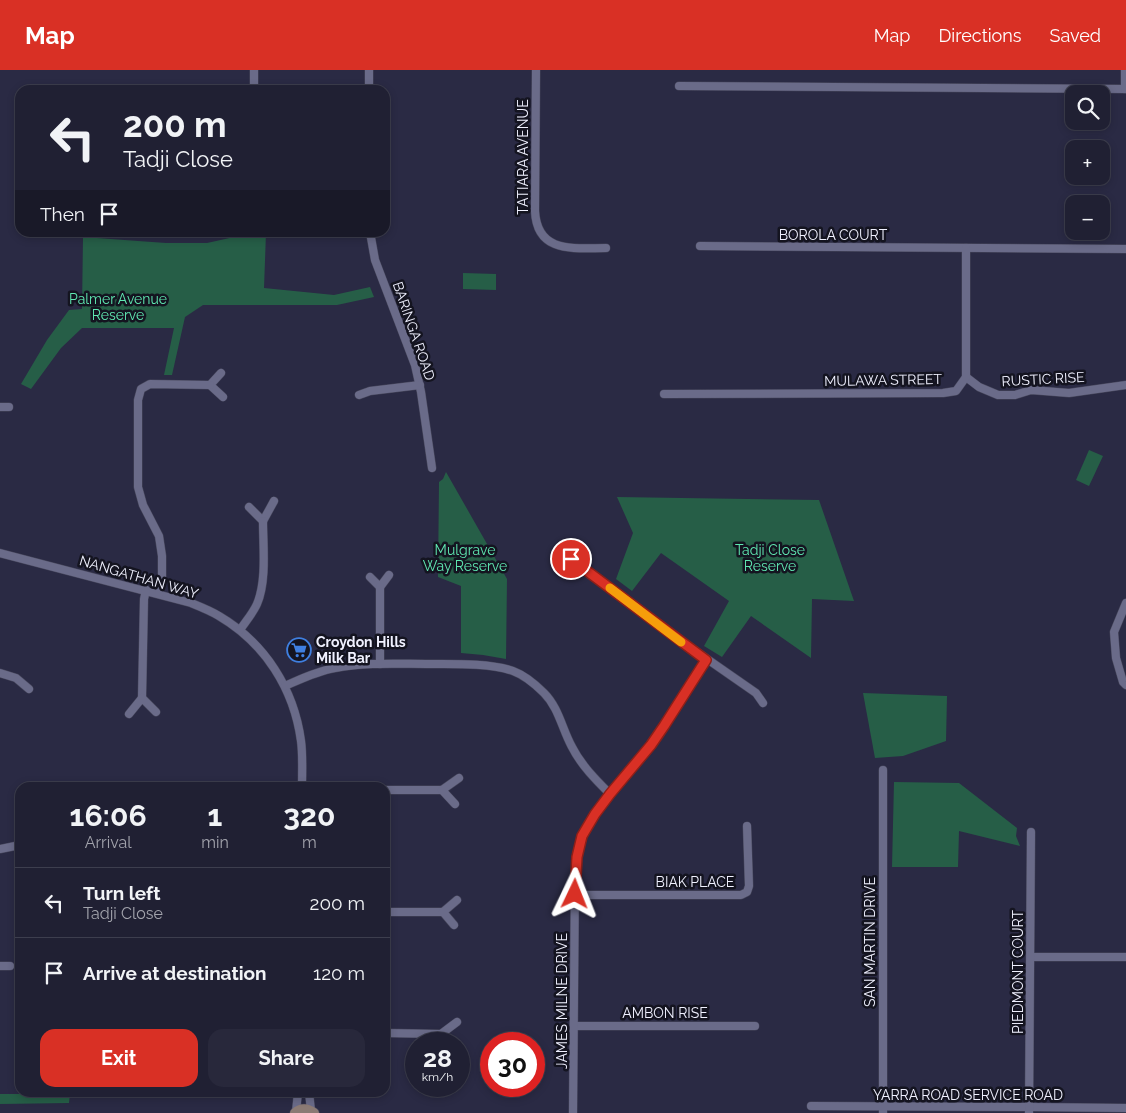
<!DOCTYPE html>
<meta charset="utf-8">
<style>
:root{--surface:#202033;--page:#28283b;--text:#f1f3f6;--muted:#a2a3ac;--line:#3d3e4e;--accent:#d93025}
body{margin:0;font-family:Raleway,sans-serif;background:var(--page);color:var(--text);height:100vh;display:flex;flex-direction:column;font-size:19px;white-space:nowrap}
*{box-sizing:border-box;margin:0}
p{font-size:16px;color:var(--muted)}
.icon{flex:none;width:28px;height:28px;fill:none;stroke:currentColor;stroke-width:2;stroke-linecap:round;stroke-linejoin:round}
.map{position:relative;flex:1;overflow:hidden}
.details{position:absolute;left:15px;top:712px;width:375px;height:315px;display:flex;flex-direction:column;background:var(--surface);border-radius:15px;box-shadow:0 2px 8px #0003,0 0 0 1px var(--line)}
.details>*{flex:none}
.hud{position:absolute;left:15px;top:15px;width:375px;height:152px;border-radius:15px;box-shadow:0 2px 8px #0003,0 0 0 1px var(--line);background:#202033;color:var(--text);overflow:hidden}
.fabs{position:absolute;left:1065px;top:15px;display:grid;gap:10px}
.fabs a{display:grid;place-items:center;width:45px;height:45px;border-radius:10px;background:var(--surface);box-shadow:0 2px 8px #0003,0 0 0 1px var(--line);font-size:25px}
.speed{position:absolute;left:405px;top:962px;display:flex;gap:10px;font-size:25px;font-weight:700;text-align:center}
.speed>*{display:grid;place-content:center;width:65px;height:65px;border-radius:50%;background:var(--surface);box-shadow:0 2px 8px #0003,0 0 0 1px var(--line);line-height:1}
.speed small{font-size:12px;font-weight:400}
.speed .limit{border:8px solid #d22;background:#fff;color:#111}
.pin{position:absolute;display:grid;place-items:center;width:42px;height:42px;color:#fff;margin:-21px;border:2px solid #fff;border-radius:50%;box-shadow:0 1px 5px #0007}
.me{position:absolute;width:55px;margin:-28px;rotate:2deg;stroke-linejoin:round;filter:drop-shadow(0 0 4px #0008)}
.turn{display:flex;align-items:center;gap:18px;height:105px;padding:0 25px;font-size:22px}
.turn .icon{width:65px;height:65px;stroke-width:2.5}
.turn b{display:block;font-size:35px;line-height:42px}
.then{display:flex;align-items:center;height:48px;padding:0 25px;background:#0003;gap:10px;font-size:19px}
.eta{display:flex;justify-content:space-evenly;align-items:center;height:85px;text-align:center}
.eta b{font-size:30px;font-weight:700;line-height:35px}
.cta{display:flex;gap:10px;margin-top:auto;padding:10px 25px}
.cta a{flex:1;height:58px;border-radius:15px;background:var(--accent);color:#fff;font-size:20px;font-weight:700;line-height:58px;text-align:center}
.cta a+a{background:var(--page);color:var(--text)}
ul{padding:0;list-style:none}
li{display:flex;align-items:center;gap:15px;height:70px;padding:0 25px;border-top:1px solid var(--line)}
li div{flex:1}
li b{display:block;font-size:19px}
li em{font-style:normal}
header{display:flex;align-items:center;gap:30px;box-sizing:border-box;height:70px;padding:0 25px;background:var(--accent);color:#fff}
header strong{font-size:24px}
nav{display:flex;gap:28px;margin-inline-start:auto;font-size:18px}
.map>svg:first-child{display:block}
.green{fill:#265e47}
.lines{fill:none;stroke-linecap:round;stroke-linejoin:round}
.minor-casing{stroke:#48485d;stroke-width:9}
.secondary-casing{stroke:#48485d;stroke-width:11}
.minor{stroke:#6a6b89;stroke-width:8}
.secondary{stroke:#8b7a74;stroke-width:10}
.route-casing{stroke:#8d1f18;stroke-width:12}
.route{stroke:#d93025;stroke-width:9}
.slow{stroke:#f59e0b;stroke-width:9}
.labels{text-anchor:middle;stroke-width:5;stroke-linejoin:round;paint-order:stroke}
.street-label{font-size:14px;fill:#f0f1ff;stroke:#141420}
.park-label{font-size:14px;fill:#60e9b2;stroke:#141420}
.poi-label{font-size:14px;font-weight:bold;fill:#f0f1ff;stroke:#141420;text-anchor:start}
</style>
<header>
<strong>Map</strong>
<nav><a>Map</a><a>Directions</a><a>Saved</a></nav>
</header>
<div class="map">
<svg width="1126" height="1043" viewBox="0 0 1126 1043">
<rect width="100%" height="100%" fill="#2a2a44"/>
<g class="green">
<polygon points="252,163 266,163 264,218 334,225 370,217 374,227 337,235 203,235 185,247 172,305 164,305 174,258 82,258 61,278 31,319 21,314 47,270 69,240 82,239 83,167 166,173 207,173"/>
<polygon points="463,203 496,204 496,220 463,219"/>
<polygon points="1089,380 1103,386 1089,416 1076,410"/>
<polygon points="446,402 507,509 506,589 483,585 461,583 461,516 438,507 439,412 443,409"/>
<polygon points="617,427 819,430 854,531 812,529 811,588 751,546 722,587 704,576 729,531 661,483 632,521 616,509 633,463"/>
<polygon points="863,623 947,626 946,671 903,686 875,688"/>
<polygon points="894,712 959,713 1017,758 1016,766 1020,776 959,761 958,797 892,797"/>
<polygon points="33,1022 70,1023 69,1033 0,1034 0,1024 33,1024"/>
</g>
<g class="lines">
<g class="minor-casing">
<g id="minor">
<polyline points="369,0 369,20"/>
<path d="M536 0 535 141C537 184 574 178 606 178"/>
<polyline points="679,16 1126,19"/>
<polyline points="1125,19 1125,0"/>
<polyline points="254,20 254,0"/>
<polyline points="370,162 375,190 415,295 421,322 432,398"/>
<polyline points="700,176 1126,179"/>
<polyline points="221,303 210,315 223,327"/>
<polyline points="966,307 979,317 998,325 1015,325 1031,320 1069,323 1126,315"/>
<polyline points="664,324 943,323 956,321 966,307 966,178"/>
<polyline points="359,325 370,321 420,315"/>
<polyline points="0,337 9,337"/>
<polyline points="249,437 263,451 274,431"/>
<path d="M0 483 191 533C201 537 211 541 219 546 265 573 294 619 301 671 303 686 302 702 302 718"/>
<polyline points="562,490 571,489 674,566 756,623 763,633"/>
<polyline points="370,507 380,517 389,505"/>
<polyline points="159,524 162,507 162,486 159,466 143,435 138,417 138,330 141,319 150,314 210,315"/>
<polyline points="1126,533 1114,562 1116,588 1123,612 1126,615"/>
<path d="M240 560C246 551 253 543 257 534 267 511 263 476 263 451"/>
<polyline points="380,594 380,517"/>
<polyline points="0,603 16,608 29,619"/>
<path d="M285 616C301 609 317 601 335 598 366 592 398 594 430 594 455 594 490 593 513 601 524 605 536 615 544 623 559 638 562 659 572 677 581 695 596 710 610 724"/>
<polyline points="142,628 144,529 146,520"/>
<polyline points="129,644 142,628 156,642"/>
<polyline points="883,700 883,1043"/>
<polyline points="385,720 442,720"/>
<polyline points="455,734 442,720 459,708"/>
<polyline points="0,779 20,775"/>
<polyline points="575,825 741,825 747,822 749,816 747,756"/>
<polyline points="385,842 443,842"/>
<polyline points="454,855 443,842 457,830"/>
<polyline points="1031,887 1126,887"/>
<polyline points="0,896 10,896"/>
<polyline points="574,956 755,956"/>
<polyline points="385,963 441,964"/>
<polyline points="451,974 441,964 457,952"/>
<polyline points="309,1022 311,1041"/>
<polyline points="811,1036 1029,1037 1126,1038"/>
<polyline points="296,1042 298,1022"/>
<polyline points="573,1043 575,805 577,787 583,766 595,744 610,724 651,675 664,656 706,590"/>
<polyline points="1029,1043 1031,762"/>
</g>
</g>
<g class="secondary-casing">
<path id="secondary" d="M295 1043C301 1038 307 1038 314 1043"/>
</g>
<use href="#minor" class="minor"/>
<use href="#secondary" class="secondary"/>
</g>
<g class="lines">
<g class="route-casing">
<polyline id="route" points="571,489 706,590 664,656 651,675 610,724 595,744 582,766 577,787 575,824"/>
</g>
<use href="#route" class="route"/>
<polyline class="slow" points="610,518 681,572"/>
</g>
<defs>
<g id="supermarket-ring" transform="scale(1.25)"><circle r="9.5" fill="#141420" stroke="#3f7fe0" stroke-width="1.5"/><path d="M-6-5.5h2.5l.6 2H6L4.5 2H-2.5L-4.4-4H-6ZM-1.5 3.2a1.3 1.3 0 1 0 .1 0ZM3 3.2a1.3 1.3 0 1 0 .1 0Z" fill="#3f7fe0"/></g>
</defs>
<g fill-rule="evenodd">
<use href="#supermarket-ring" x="299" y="580"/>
</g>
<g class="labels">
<g class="street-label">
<text transform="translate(523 87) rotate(-90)" y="5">TATIARA AVENUE</text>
<text x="833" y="170">BOROLA COURT</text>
<text transform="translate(414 261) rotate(71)" y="5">BARINGA ROAD</text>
<text transform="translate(1043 309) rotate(-3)" y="5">RUSTIC RISE</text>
<text transform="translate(883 310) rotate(-1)" y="5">MULAWA STREET</text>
<text transform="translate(139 507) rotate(16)" y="5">NANGATHAN WAY</text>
<text x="695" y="817">BIAK PLACE</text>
<text transform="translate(870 872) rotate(-90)" y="5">SAN MARTIN DRIVE</text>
<text transform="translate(1018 902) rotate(-90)" y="5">PIEDMONT COURT</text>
<text transform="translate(562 931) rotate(-90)" y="5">JAMES MILNE DRIVE</text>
<text x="665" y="948">AMBON RISE</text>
<text x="968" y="1030">YARRA ROAD SERVICE ROAD</text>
</g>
<g class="park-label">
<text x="118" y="234">Palmer Avenue<tspan x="118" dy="16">Reserve</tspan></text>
<text x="465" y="485">Mulgrave<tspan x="465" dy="16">Way Reserve</tspan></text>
<text x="770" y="485">Tadji Close<tspan x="770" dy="16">Reserve</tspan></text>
</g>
<g class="poi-label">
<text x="316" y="577">Croydon Hills<tspan x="316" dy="16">Milk Bar</tspan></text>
</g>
</g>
</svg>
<div class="fabs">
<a><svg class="icon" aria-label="search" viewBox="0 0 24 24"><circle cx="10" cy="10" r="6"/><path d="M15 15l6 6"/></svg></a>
<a>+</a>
<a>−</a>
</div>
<div class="speed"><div>28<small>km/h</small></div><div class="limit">30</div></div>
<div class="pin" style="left:571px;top:489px;background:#d93025"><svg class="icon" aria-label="arrive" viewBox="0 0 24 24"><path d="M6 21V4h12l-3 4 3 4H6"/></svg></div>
<svg class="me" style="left:575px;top:824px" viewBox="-20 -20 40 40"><path d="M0-17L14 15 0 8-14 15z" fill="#d93025" stroke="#fff" stroke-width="4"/></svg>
<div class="hud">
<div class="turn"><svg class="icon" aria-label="left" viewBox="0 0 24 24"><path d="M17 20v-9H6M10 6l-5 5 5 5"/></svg><div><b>200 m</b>Tadji Close</div></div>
<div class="then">Then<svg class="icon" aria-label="arrive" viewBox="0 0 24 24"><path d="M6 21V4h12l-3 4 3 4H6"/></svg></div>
</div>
<section class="details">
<div class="eta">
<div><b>16:06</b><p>Arrival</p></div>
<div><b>1</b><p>min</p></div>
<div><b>320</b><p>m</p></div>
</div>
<ul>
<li><svg class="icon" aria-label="left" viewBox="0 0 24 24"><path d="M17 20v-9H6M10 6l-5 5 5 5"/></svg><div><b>Turn left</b><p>Tadji Close</p></div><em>200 m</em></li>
<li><svg class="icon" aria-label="arrive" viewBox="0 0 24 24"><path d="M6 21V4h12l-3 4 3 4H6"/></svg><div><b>Arrive at destination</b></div><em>120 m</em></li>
</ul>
<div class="cta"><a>Exit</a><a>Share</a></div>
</section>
</div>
